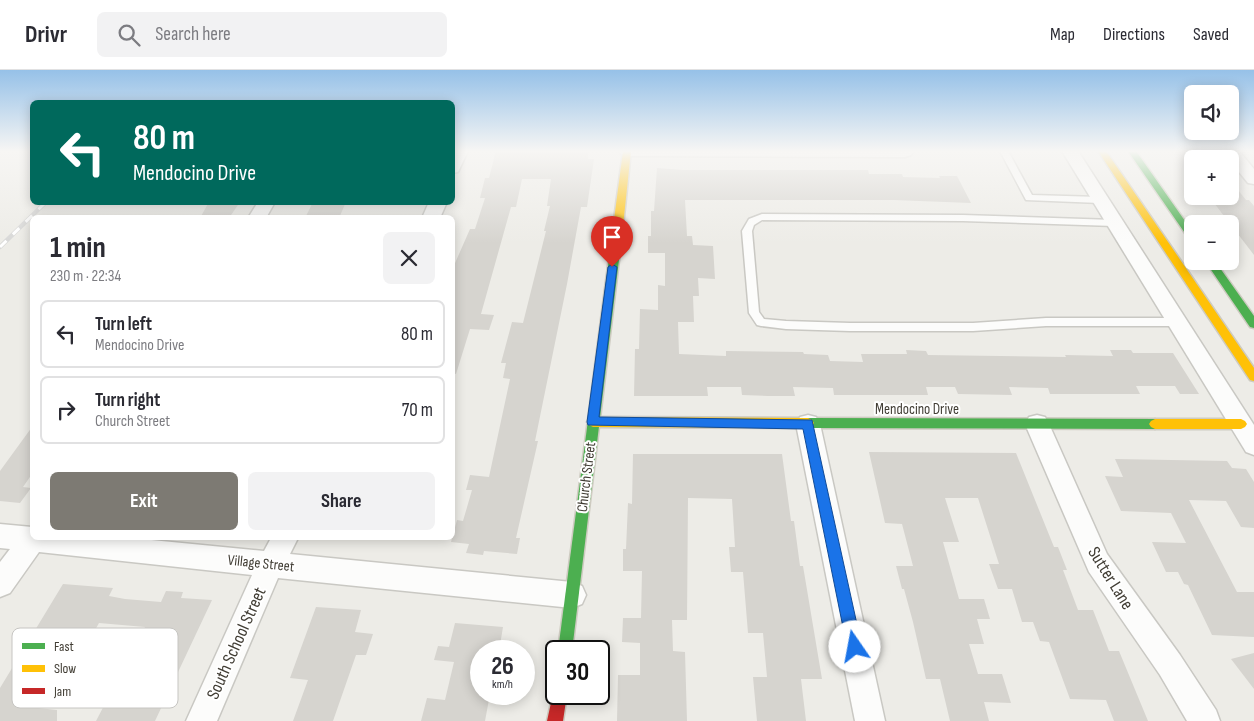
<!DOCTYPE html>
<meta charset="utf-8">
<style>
:root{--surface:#fff;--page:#f2f2f3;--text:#2b2b33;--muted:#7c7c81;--line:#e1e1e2;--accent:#7d7a73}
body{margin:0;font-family:"Sofia Sans Condensed",sans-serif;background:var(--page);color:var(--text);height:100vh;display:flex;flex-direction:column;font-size:19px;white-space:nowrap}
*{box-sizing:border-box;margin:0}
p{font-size:16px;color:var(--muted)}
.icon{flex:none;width:28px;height:28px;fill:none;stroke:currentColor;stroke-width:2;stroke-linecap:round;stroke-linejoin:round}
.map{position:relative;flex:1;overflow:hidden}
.panel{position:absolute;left:30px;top:145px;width:425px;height:325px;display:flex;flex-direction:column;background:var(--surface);border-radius:8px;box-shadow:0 2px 12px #0003}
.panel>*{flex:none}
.guide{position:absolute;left:30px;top:30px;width:425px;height:105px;border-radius:8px;box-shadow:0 2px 12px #0003;background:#00695c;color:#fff;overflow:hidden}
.controls{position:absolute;left:1184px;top:15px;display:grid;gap:10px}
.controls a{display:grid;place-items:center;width:55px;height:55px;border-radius:8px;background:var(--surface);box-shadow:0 2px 12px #0003;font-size:25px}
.speed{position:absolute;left:470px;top:570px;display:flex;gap:10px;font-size:25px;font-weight:700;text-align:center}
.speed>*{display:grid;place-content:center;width:65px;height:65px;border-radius:50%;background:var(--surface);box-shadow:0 2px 12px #0003;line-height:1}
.speed small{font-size:12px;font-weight:400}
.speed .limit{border:2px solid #111;border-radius:8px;background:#fff;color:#111}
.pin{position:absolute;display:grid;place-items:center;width:42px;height:42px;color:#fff;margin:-51px -21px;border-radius:50% 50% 50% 0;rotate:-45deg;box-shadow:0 0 5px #0007}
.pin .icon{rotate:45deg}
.me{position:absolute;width:55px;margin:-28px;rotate:348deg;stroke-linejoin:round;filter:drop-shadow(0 0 4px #0008)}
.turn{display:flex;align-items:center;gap:18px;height:105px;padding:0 20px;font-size:22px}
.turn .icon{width:65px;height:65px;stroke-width:2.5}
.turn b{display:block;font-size:35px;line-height:42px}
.round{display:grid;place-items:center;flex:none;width:52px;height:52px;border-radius:8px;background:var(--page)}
.summary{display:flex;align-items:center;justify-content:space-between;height:85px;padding:0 20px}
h1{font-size:30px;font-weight:700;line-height:38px}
.button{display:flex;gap:10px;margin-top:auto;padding:10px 20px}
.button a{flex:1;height:58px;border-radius:8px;background:var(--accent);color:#fff;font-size:20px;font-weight:700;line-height:58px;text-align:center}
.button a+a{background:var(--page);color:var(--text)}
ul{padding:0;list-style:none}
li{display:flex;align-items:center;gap:15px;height:68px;margin:0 10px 8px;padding:0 10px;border:2px solid var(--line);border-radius:8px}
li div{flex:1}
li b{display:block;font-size:19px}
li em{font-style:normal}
header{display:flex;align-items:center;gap:30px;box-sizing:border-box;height:70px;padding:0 25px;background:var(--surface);border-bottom:1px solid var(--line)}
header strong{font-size:24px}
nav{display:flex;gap:28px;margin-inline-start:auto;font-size:18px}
.search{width:350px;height:45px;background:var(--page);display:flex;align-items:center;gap:12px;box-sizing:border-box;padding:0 18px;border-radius:8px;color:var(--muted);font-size:19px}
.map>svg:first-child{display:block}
.building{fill:#d6d4cf}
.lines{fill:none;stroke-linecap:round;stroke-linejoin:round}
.lane-casing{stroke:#c9c8c3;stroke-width:3}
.street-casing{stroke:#c9c8c3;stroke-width:3}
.fast-casing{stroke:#cecbc1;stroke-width:3}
.slow-casing{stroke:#cecbc1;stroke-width:3}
.jam-casing{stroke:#cecbc1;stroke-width:3}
.lane{fill:#fcfcfb;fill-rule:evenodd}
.street{fill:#fcfcfb;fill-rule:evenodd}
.fast{fill:#4caf50;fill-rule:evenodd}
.slow{fill:#ffc107;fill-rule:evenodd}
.jam{fill:#c62828;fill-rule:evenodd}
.rail-casing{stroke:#d8d8d7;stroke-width:4.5}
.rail{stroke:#fff;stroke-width:3;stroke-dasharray:9;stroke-linecap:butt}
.route{fill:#1a73e8;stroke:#114b97}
.labels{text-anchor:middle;stroke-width:4;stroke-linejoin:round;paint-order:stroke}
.street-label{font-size:15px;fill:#413d34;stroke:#fff}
.near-street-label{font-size:18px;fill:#413d34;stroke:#fff}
.key{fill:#fff;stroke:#c6c5c2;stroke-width:1}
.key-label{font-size:14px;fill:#413d34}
</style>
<header>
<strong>Drivr</strong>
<div class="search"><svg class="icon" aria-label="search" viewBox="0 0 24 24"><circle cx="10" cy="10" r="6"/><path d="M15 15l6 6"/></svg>Search here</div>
<nav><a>Map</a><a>Directions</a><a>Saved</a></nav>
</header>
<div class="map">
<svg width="1254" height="651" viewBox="0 0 1254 651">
<rect width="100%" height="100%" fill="#edece7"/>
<g class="building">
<polygon points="496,81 588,81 588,89 594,89 587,137 581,137 567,214 535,371 538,371 516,468 520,468 517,484 484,481 483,485 466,483 469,474 451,472 457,450 463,451 472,420 466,420 470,405 489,407 510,309 503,308 506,293 501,293 512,252 523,253 546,161 544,161 550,136 547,136 551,109 522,109 516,137 511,137 481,244 494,245 489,260 470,259 456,304 452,303 452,200 470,159 475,159 485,128 480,128 485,108 489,108"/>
<polygon points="657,98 683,100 868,100 869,104 902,104 903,107 940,108 939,106 957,106 971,133 894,130 685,130 687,166 692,166 693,175 713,176 715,209 698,208 699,226 693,226 694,252 678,252 679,284 726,286 726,281 803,282 804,284 828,285 830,291 863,292 861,284 907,284 906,280 926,281 928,285 1066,287 1065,285 1113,286 1110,280 1131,280 1133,283 1173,283 1199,324 1180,324 1175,316 1136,316 1140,324 1050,324 1048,318 1009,317 1012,325 958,324 955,317 926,317 928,325 834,325 833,318 793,317 795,326 768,326 742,325 741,317 707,317 708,326 634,326 635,279 639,279 640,239 658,240 658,215 665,216 665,183 648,183 648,166 651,166 651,141 654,141"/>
<polygon points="1230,110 1246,130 1249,130 1254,136 1254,185 1211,129 1230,130"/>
<polygon points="209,132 240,132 229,148 200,148"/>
<polygon points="313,132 346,132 339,148 305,148"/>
<polygon points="32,357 32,404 23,417 31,418 20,433 0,431 0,401"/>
<polygon points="869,382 1016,383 1054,477 1058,477 1067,500 1063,500 1078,540 1093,540 1109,581 1119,581 1148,651 1114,651 1106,630 1070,629 1049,572 1040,571 1033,552 1022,552 1012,519 998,519 989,494 999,494 978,428 945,428 959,472 943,472 959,529 984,529 990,549 977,549 984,574 969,574 978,604 1002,604 1011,633 984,632 989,651 950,651 940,609 926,609 913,552 904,519 902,519 896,496 913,496 902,454 885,453"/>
<polygon points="633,384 782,384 791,451 794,451 800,496 803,496 822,609 801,609 806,651 757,651 753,607 767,607 763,563 748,563 743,502 731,502 729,477 735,477 732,429 688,428 687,550 672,550 673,581 685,582 687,651 617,651 618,605 640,605 640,573 622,572 623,548 641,548 642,501 623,501 623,479 626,479 628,433 632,434"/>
<polygon points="1115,389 1227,391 1232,398 1246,399 1254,412 1254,458 1241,457 1226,431 1189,430 1237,522 1254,522 1254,567 1212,565 1188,515 1184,514 1178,502 1166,502 1152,472 1186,473 1171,443 1121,441 1105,406 1123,407"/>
<polygon points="63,514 113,518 109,526 125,529 161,532 166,521 183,522 181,528 212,530 155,651 96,651 145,557 99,553 79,588 93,589 80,613 46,609 29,637 57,640 57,651 0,651 0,618"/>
<polygon points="316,537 361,540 355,562 373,564 366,585 356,585 333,651 293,651 308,610 290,608"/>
<polygon points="455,553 503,557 499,581 481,581 481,624 490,624 485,651 421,651 427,628 445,630 454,592 434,590 438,576 449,577"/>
<polygon points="1254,583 1254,619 1231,589"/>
</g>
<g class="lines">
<g class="lane-casing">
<g id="lane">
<polygon points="1000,81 1008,81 1032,125 1100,127 1104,130 1100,133 1026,130"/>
<polygon points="762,144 963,145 1114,150 1119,153 1114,156 963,151 762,150 754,155 752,161 759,242 764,249 786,251 850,253 973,253 1046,248 1176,248 1181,252 1176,256 1046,256 973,261 850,261 786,259 761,256 757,255 749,243 742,161 749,149"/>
</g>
</g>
<g class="street-casing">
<g id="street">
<polygon points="452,81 468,81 458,102 452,103"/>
<polygon points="619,81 913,81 913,82 911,85 905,87 627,86 621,84"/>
<polygon points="1062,81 1078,81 1254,355 1254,385 1246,382"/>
<polygon points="1222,81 1239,81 1254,99 1254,114 1248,113"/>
<polygon points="258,132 275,132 266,148 248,148"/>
<polygon points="429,132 447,132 440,148 422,148"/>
<polygon points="808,345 816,347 820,354 885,651 855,651 796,354 800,347"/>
<polygon points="1037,345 1045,347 1049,354 1107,484 1180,585 1216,640 1220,651 1187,651 1160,605 1089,502 1025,354 1029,347"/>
<polygon points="0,454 32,457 32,468 131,468 264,481 271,468 298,468 290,484 572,512 582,516 586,525 582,534 572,538 278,508 217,651 186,651 252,505 39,482 10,523 0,527 0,492 10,479 0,478"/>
</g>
</g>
<g class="fast-casing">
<g id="fast">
<polygon points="1128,81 1136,81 1192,161 1192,170 1189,169"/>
<polygon points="617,162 622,165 572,581 558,581 612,165"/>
<polygon points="1205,191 1215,191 1254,246 1254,258 1250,257"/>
<polygon points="808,348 1155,349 1159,351 1161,354 1159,357 1155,359 808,358 804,356 802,353 804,350"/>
</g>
</g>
<g class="slow-casing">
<g id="slow">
<polygon points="623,81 631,81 622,165 617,168 612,165"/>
<polygon points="1098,81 1106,81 1254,298 1254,311 1250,310"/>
<polygon points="593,347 808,348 812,350 814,353 812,356 808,358 593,357 589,355 587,352 589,349"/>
<polygon points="1155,349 1241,349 1245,351 1247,354 1245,357 1241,359 1155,359 1151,357 1149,354 1151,351"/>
</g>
</g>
<g class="jam-casing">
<polygon id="jam" points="556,618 556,624 567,624 563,651 547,651 554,619"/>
</g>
<use href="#lane" class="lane"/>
<use href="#street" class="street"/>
<use href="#fast" class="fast"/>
<use href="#slow" class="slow"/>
<use href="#jam" class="jam"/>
<g class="rail-casing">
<polyline id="rail" points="0,177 46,132"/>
</g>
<use href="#rail" class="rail"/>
</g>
<linearGradient id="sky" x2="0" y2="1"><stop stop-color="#96c1e8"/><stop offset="0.47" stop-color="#f7f6f4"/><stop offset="1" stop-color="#f7f6f4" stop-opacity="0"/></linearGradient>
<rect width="1254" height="173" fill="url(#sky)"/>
<polygon class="route" points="612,194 617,197 599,347 812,350 862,577 860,582 855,584 849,582 847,577 803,359 588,355 587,352 608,197"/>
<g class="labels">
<g class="street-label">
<text x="917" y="344">Mendocino Drive</text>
<text transform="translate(586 407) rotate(-83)" y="5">Church Street</text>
<text transform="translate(261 493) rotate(6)" y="5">Village Street</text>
</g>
<g class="near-street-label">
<text transform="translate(1111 508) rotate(58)" y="6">Sutter Lane</text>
<text transform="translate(236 573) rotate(-66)" y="6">South School Street</text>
</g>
</g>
<rect x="12" y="558" width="166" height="80" rx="8" class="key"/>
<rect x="22" y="573" width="23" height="6" fill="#4caf50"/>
<rect x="22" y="595" width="23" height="7" fill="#ffc107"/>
<rect x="22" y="618" width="23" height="6" fill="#c62828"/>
<g class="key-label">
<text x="54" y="581">Fast</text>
<text x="54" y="603">Slow</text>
<text x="54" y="626">Jam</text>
</g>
</svg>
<div class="controls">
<a><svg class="icon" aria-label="sound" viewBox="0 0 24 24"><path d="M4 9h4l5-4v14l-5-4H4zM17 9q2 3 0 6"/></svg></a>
<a>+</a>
<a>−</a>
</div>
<div class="speed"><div>26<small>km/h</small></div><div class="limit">30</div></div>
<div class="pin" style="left:612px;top:197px;background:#d93025"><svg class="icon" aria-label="arrive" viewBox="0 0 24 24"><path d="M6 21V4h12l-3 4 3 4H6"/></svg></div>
<svg class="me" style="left:855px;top:577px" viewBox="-20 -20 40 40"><circle r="19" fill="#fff"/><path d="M0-13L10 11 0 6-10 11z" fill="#1a73e8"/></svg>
<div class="guide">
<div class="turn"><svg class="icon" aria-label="left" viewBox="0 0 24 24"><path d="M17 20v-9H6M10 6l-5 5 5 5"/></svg><div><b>80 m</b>Mendocino Drive</div></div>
</div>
<section class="panel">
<div class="summary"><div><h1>1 min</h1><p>230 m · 22:34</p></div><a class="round"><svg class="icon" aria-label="close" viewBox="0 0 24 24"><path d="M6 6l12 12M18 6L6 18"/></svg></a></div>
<ul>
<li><svg class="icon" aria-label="left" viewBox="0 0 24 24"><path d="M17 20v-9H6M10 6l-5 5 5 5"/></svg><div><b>Turn left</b><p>Mendocino Drive</p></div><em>80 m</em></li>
<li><svg class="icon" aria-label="right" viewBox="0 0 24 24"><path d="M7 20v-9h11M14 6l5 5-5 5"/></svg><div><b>Turn right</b><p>Church Street</p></div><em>70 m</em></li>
</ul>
<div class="button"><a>Exit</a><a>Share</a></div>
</section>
</div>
